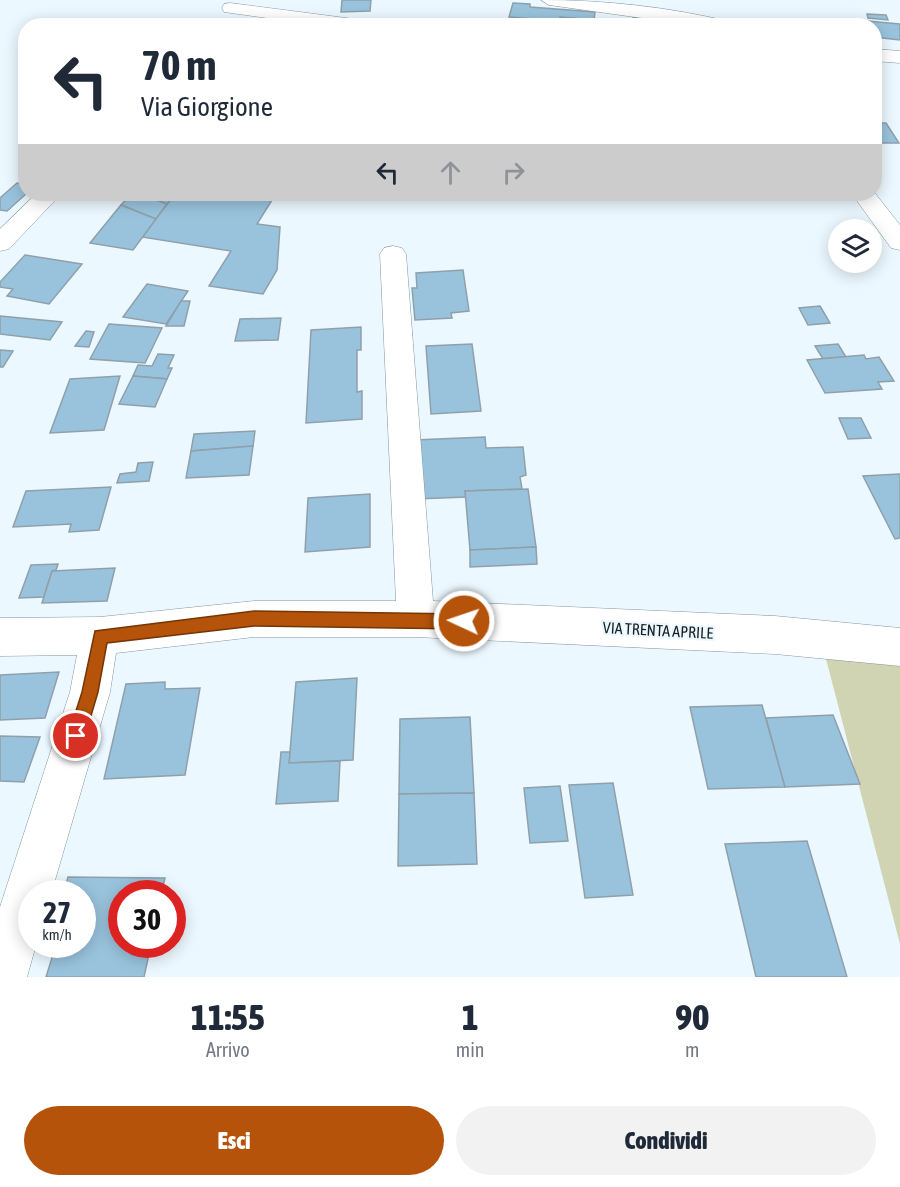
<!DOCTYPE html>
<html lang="it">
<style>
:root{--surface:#fff;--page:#f2f2f3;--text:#1f2937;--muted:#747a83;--accent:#b45309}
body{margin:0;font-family:"Asap Condensed",sans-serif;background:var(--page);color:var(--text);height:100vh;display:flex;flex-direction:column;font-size:22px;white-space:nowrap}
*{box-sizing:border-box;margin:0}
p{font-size:20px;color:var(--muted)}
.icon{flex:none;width:33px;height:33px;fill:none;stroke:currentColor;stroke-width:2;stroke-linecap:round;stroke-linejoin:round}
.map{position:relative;height:977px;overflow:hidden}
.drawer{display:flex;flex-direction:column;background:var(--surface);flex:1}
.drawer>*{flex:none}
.top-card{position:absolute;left:18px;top:18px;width:864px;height:183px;border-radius:24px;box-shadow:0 3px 15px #0003;background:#fff;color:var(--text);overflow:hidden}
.fabs{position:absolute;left:828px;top:219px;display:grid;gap:12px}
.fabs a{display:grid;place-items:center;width:54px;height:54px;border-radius:50%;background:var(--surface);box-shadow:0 3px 15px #0003;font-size:30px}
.speed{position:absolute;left:18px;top:880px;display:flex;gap:12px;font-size:30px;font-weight:700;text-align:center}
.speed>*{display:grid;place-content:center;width:78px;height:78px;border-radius:50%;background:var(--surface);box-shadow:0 3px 15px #0003;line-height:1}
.speed small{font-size:15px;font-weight:400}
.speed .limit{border:9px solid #d22;background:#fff;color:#111}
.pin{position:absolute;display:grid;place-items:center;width:51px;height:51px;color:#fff;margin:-26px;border:3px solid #fff;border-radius:50%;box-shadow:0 2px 6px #0007}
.me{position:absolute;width:66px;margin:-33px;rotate:273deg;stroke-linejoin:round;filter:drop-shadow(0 0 4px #0008)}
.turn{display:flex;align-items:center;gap:21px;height:126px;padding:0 24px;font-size:27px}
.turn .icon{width:78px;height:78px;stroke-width:2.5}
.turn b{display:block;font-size:42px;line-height:51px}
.lanes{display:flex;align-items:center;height:57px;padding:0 24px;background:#0003;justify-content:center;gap:30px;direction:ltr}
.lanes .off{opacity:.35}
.eta{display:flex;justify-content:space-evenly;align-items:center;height:102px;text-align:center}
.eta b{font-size:36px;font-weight:800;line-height:42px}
.action{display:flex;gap:12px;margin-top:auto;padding:12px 24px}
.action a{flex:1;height:69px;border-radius:36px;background:var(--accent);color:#fff;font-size:24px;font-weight:800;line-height:69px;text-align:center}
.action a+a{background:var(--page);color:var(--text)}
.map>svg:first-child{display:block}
.green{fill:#d0d4b2}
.building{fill:#99c3dd;stroke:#8fa0ab;stroke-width:1.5}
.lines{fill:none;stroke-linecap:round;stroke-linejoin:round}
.minor-casing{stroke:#8495a0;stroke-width:1}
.minor{fill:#fff;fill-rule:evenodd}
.route{fill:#b45309;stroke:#753606;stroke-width:1.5}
.labels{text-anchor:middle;stroke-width:4.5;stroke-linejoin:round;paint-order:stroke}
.street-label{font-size:16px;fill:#1a2125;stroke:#ecf8ff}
</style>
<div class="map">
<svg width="900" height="977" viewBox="0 0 900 977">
<rect width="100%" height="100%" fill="#ecf8ff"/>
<polygon class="green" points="825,655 900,655 900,944"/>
<g class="building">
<polygon points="342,0 371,0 370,11 341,12"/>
<polygon points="513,3 530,4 530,7 595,12 594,20 560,17 559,21 509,17"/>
<polygon points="867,14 886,15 888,20 868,18"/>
<polygon points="633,17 654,18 658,26 637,26"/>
<polygon points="857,20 900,24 900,40 874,37 874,26 859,26"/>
<polygon points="874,123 886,123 899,143 880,143 874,134"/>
<polygon points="17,183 26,185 26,194 7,211 0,210 0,198"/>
<polygon points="131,194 142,194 167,204 156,219 121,205"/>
<polygon points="142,194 175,194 167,204"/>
<polygon points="175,194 219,194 272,200 257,224 280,227 277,270 263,294 209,286 231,251 142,237"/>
<polygon points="236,194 276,194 272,200 234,196"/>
<polygon points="121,205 156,219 133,250 90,243"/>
<polygon points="25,255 82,264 49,304 7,296 13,289 0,287 0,282"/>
<polygon points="463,270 469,311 451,313 452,318 415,320 412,288 417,288 416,273"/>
<polygon points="147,284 188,291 166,324 123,317"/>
<polygon points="181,301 190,301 184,326 166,326"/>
<polygon points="820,306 830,323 808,325 799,308"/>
<polygon points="0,316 62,322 50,340 0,334"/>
<polygon points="281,318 278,340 235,341 240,319"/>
<polygon points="109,324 162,328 145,363 90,359"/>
<polygon points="361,327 361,350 357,350 357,392 362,391 362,419 306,423 311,330"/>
<polygon points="86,331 94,332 89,347 75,346"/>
<polygon points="472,344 481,411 431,414 426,346"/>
<polygon points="838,344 846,357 823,359 815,346"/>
<polygon points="0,350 13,351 3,367 0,367"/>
<polygon points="158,354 174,355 168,368 172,368 167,379 133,376 138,365 152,366"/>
<polygon points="864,355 866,359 879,357 894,381 878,382 882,389 825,393 807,360"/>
<polygon points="120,376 104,430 50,433 70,379"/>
<polygon points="133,376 167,379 155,407 119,404"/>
<polygon points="839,418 861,418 871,438 848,439"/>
<polygon points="255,431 253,446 191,451 194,434"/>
<polygon points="485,437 486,448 523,447 526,475 520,477 522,489 465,491 466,497 416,499 414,440"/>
<polygon points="253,446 249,475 186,478 191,451"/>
<polygon points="153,462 149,481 117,483 120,474 136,472 138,463"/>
<polygon points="900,474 900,538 895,539 863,476"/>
<polygon points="111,487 99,530 69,532 71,524 13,527 26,491"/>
<polygon points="528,489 536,547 470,550 465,491"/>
<polygon points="370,494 370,547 305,552 308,498"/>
<polygon points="536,547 537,564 470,567 470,550"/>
<polygon points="58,564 56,570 52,571 44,597 19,598 31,565"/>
<polygon points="115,568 107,601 42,603 52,571"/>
<polygon points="59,672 45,718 0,720 0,675"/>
<polygon points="357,678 353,760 289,763 296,682"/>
<polygon points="165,682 165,689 200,688 185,775 104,779 126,684"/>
<polygon points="762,705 785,787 708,789 690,707"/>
<polygon points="833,715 860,784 785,787 766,718"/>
<polygon points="470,717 474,793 399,794 400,719"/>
<polygon points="0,736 40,737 24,782 0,781"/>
<polygon points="281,752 290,752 289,763 340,761 338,801 276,804"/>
<polygon points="613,783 633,895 585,898 569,785"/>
<polygon points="560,786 568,841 530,843 524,788"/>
<polygon points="474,793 477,864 398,866 399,794"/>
<polygon points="807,841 847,977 756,977 725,844"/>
<polygon points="68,877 165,878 161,894 122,894 122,945 151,945 144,977 46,977 56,945 82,945 82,894 63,894"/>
</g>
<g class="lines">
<g class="minor-casing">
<g id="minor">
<path d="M541 0C605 0 669 7 731 22L733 26H699L549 5Z"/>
<polygon points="230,3 369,21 377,26 325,26 224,12 222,8 224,4"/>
<polygon points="874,49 900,51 900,63 874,61"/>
<polygon points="874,192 900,225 900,250 891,248 852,194"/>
<polygon points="36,194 61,194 9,249 0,251 0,229"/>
<polygon points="393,246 402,248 406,254 433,601 775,616 900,628 900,666 775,654 416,637 254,637 116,653 110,692 51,894 32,894 32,945 36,945 27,977 0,977 0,907 70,692 77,655 0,656 0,618 100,617 254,601 396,601 380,254 384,248"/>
</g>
</g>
<use href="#minor" class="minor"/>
</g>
<polygon class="route" points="254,611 464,614 469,616 472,621 469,627 464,629 254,626 107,643 98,692 85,736 83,742 76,744 70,742 68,736 82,692 95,631"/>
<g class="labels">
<g class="street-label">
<text transform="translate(658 630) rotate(3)" y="6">VIA TRENTA APRILE</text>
</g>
</g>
</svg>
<div class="fabs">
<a><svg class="icon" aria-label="layers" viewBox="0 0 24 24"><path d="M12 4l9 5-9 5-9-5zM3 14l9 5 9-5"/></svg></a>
</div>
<div class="speed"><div>27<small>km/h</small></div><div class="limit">30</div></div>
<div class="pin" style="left:76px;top:736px;background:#d93025"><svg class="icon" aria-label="arrive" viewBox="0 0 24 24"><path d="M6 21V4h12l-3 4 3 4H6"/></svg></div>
<svg class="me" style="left:464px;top:621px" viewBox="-20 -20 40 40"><circle r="17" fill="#b45309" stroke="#fff" stroke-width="3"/><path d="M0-11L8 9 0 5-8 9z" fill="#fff"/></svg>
<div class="top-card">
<div class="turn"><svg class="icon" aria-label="left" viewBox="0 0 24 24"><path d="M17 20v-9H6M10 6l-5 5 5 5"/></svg><div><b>70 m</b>Via Giorgione</div></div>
<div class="lanes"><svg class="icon" aria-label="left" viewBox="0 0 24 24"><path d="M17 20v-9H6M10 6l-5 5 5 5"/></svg><svg class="icon off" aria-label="ahead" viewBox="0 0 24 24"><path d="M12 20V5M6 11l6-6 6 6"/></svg><svg class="icon off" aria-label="right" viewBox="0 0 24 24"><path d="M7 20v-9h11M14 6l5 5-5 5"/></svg></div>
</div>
</div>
<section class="drawer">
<div class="eta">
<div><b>11:55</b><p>Arrivo</p></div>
<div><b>1</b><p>min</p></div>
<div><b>90</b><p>m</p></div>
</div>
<div class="action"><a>Esci</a><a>Condividi</a></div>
</section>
